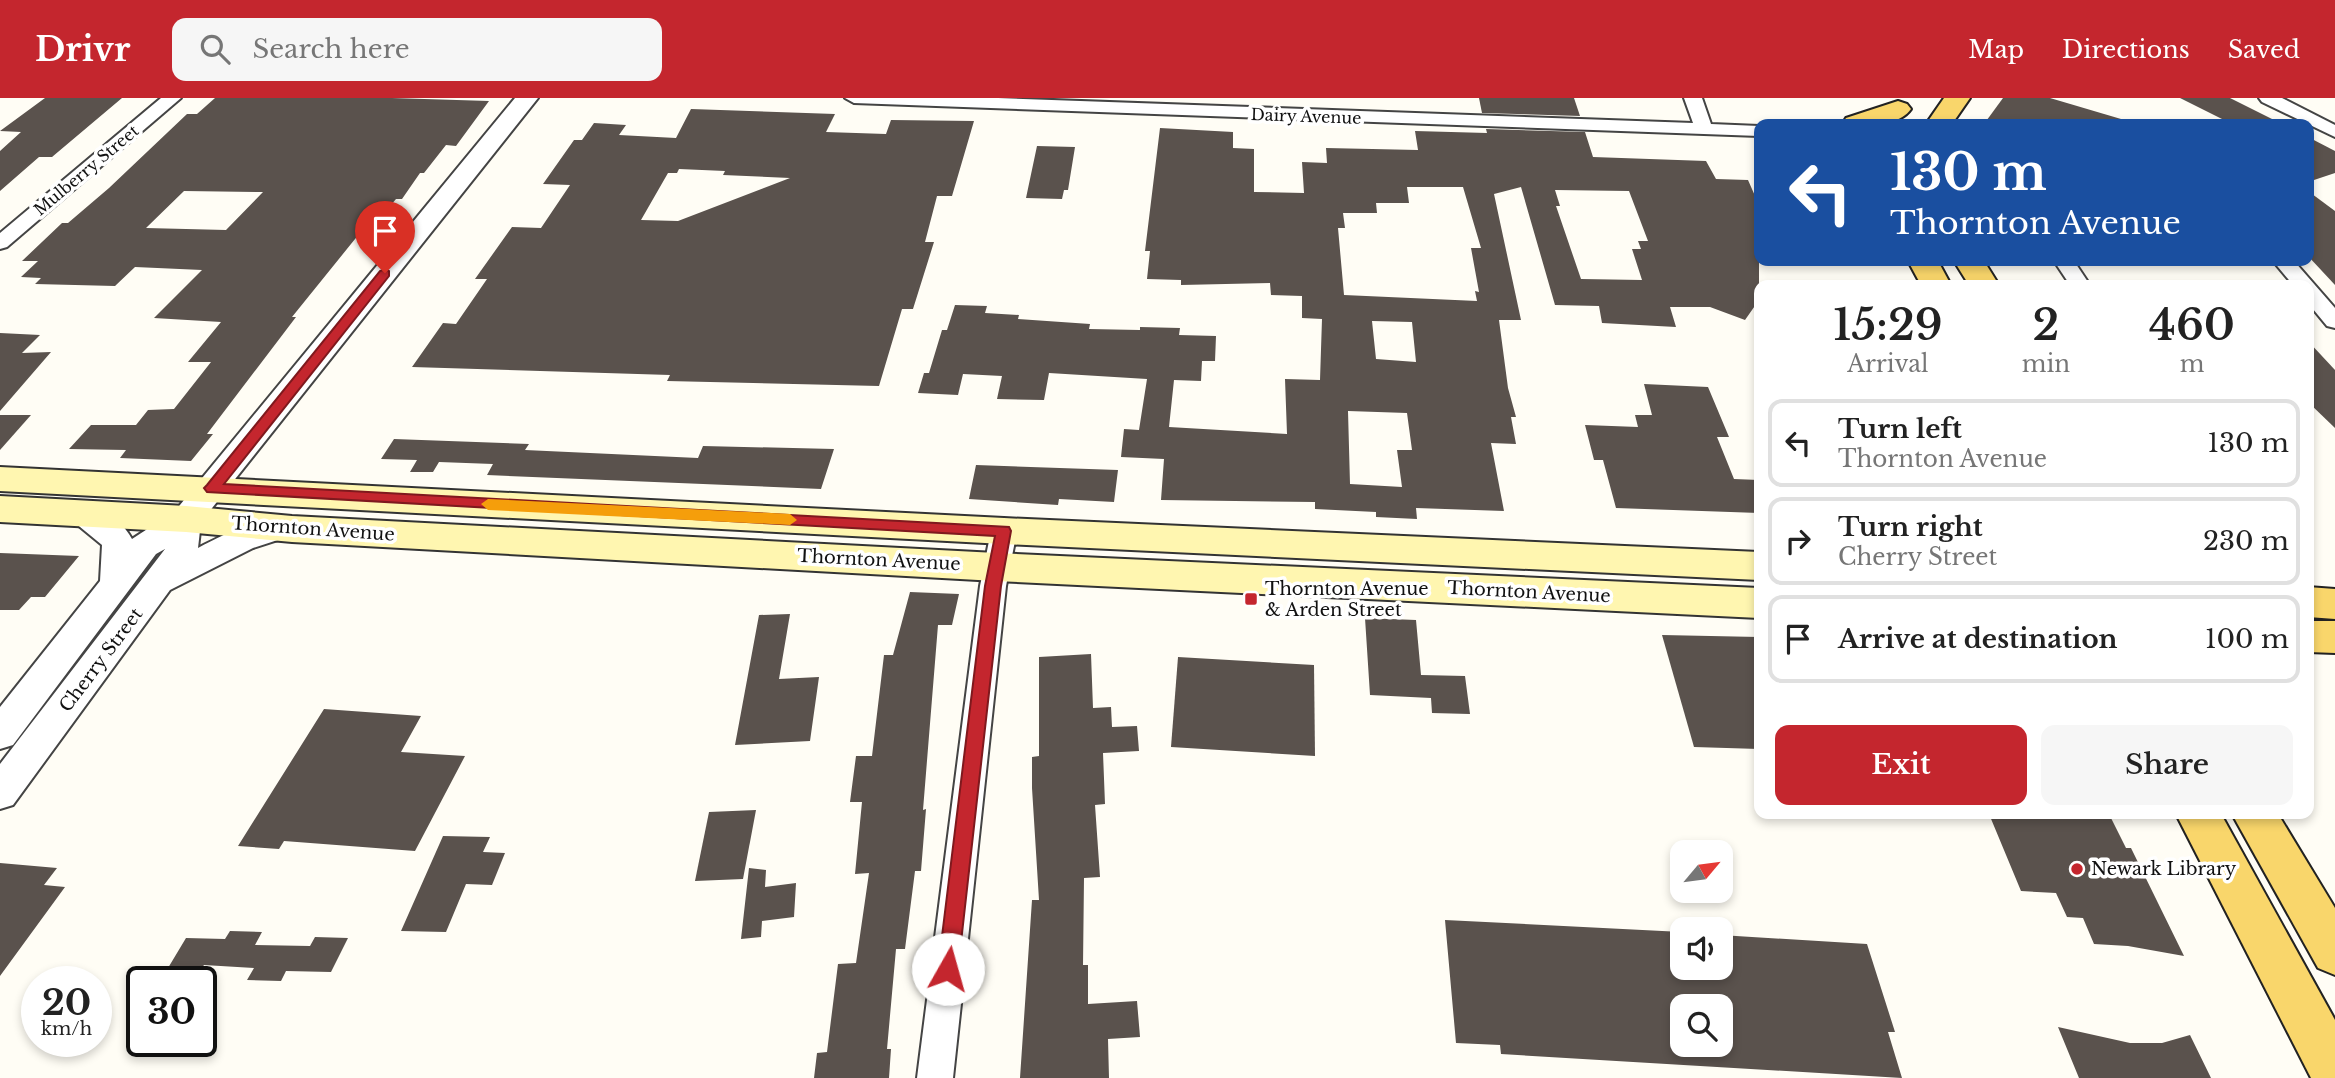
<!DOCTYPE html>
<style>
:root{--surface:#fff;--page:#f6f6f6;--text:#222;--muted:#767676;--line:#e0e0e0;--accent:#c4262e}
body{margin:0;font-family:"Libre Baskerville",serif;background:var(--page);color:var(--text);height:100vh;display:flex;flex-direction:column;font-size:26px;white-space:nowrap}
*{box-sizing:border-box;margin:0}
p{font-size:23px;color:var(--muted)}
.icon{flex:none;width:38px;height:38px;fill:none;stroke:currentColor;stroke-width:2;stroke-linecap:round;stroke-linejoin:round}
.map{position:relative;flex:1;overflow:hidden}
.side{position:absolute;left:1754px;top:182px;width:560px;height:539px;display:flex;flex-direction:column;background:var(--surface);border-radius:14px;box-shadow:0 4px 10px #0003}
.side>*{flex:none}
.hud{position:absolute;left:1754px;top:21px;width:560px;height:147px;border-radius:14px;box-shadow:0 4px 10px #0003;background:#1a4fa0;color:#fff;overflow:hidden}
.needle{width:46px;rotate:61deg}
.buttons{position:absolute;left:1670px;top:742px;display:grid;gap:14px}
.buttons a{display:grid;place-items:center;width:63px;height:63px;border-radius:14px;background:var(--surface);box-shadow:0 4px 10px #0003;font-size:35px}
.speed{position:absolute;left:21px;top:868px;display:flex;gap:14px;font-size:35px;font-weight:700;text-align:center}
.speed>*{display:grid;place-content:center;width:91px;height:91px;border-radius:50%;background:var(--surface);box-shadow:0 4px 10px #0003;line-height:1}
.speed small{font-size:18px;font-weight:400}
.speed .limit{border:4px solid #111;border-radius:10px;background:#fff;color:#111}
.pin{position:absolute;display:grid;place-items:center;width:60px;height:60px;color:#fff;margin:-72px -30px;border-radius:50% 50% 50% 0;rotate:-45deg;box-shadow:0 0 7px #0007}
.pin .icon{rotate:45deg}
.me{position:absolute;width:77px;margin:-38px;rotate:7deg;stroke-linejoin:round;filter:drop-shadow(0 0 5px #0008)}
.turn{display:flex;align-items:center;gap:24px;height:147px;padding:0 21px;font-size:32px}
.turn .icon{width:91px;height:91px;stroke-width:2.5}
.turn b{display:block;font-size:49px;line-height:60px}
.eta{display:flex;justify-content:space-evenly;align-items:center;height:119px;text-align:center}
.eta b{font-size:42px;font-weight:600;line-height:49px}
.button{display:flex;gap:14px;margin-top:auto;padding:14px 21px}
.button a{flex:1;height:80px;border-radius:14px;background:var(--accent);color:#fff;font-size:28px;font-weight:600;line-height:80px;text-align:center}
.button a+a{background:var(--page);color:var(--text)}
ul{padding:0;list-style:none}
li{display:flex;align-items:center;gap:21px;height:88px;margin:0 14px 10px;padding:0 7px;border:4px solid var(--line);border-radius:14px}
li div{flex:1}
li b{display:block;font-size:26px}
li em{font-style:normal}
header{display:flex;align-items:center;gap:42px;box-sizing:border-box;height:98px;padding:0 35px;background:var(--accent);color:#fff}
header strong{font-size:33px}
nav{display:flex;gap:38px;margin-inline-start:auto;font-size:24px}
.search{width:490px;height:63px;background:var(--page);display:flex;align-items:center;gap:18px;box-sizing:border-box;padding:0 24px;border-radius:14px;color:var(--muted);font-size:26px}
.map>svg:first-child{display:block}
.building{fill:#5a524d;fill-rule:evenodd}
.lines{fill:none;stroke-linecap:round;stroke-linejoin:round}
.minor-casing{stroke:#444;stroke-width:4}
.tertiary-casing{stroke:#444;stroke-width:4}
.secondary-casing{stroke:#333;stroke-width:4}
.primary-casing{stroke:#222;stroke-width:4}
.minor{fill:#fff;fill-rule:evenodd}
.tertiary{fill:#fff;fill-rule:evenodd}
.secondary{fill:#fff6b0;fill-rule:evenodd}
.primary{fill:#f9d66b;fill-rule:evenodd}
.route{fill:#c4262e;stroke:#7f191e;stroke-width:2}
.slow{fill:#f59e0b}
.poi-dot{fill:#c4262e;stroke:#fff;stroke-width:2.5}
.labels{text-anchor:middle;stroke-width:7;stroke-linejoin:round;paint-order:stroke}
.far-street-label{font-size:16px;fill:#111;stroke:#fff}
.street-label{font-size:18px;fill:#111;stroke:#fff}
.poi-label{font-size:18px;fill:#111;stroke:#fff;text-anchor:start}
</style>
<header>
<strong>Drivr</strong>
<div class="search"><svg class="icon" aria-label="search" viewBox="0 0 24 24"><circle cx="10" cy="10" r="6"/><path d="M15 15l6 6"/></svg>Search here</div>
<nav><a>Map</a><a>Directions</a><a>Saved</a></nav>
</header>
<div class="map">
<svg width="2335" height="980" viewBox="0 0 2335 980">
<rect width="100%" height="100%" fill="#fffdf5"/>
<g class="building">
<polygon points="45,0 122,0 52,59 39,59 0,93 0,53 21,34 0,33"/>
<path d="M215 0H392L489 3 456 48 446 47 424 75H420L402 101H396L385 114H378L372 120 292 219H296L207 336H213L191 363 120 360 126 352 69 351 91 327H136L148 312 174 311 211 264H188L221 224 154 220 202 172 135 169 115 188 35 186 41 180 21 179 38 163H22L62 125H68L109 90 187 16H197ZM184 93 263 94 226 132 146 130Z"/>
<polygon points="1479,0 1574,0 1580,18 1482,15"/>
<polygon points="2003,0 2050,0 2121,21 2120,26 1984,26"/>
<polygon points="2180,0 2230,0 2282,26 2232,26"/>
<path d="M691 11 835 16 826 34 886 36 891 22 974 23 952 98H937L925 144H934L913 211H902L879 288 667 283 670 277 412 269 443 225 456 226 487 181H475L512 129 541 130 570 87 543 86 574 42H582L594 25 626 27 619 37 676 40ZM679 71 725 73 723 77 790 80 678 123 641 122 668 75H677Z"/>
<path d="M1160 30 1233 34V50L1254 51V94L1304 95 1302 64 1327 65 1326 50 1418 52 1415 33 1487 35 1486 31 1585 34 1593 59 1706 63 1716 81 1748 82 1759 107V202L1745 222 1710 209H1670L1676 229 1602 225 1599 208 1555 207 1521 89 1494 96 1521 222H1499L1508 290 1516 319H1511L1516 346 1491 345 1504 413 1416 410 1417 421 1376 419V414L1315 411V404L1161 402 1164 361 1121 359 1124 331 1139 332 1147 281 1049 275 1044 302 997 301 1002 278 963 276 958 297 918 295 924 275H929L942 232H947L955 207 987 208 985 215 1019 217 1018 221 1090 226 1089 231 1140 232V229L1180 230 1179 237 1216 238 1215 263H1202L1201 283 1174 282 1169 329 1287 336 1285 281 1320 282 1322 221 1302 220V198L1271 197 1270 185 1181 187V182L1147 181 1150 153H1145ZM1407 89H1463L1481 150H1471L1479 194 1475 193 1477 203 1344 197 1338 130H1345L1343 115H1377L1376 105H1409ZM1555 92 1629 93 1648 143H1638L1641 151H1632L1642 182 1581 181 1556 108H1560ZM1372 223 1412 224 1416 264 1376 261ZM1348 313 1407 315 1412 352H1397L1402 389 1350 386Z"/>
<polygon points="2308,39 2335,53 2335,75 2308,84"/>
<polygon points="1037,48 1075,49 1068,92 1064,92 1062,101 1026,100"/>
<polygon points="2308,93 2335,113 2335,187 2308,158"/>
<polygon points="0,235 40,237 22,255 51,254 0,313"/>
<polygon points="2308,243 2335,272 2335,330 2308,304"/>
<polygon points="1644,286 1708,289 1729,339 1717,339 1734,381 1759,382 1759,415 1616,410 1603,362 1594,362 1585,327 1638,329 1635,317 1652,317"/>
<polygon points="0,317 31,317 0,352"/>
<polygon points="394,341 529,346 525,352 698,360 703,348 834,351 821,391 487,377 493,366 439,364 433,374 410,374 417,362 381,361"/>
<polygon points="976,367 1118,372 1114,404 1059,401 1058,407 969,401"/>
<polygon points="0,455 79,458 45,499 31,499 19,512 0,512"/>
<polygon points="910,494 959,496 952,527 938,527 923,712 926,711 921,773 915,773 905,851 896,851 887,951 891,951 889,980 814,980 817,955 827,954 838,866 856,865 869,775 855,776 862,704 850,704 856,658 872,658 884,557 893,557"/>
<polygon points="790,516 779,581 819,579 810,643 735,647 759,517"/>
<polygon points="1365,520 1416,522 1421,577 1465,578 1470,616 1432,615 1431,600 1370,597"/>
<polygon points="1662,537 1759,539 1759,651 1694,649"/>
<polygon points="1091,556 1093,610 1111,609 1112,629 1137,628 1139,653 1103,655 1105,706 1095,707 1100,779 1084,780 1083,867 1088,867 1088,906 1137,903 1140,939 1108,941 1109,980 1020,980 1032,802 1039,802 1032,690 1032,659 1039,658 1039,559"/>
<polygon points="1178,559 1314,567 1315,658 1171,649"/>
<polygon points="324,611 421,618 401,654 465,658 415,753 284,743 279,751 238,748"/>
<polygon points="756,712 743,781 695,783 709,714"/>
<polygon points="1989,716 2109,716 2126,750 2131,750 2184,858 2128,848 2094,846 2083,820 2067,819 2056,795 2021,793"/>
<polygon points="443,738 490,739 483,754 505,755 492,787 466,786 446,834 401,833"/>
<polygon points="0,765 57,770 44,787 65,789 0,878"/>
<polygon points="749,770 766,772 765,789 796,785 794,819 762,823 761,839 741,841"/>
<path d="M1445 822 1682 834V870H1720V837L1867 846 1895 934H1888L1902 980 1501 956 1500 947 1456 945ZM1682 908H1720V947H1682Z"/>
<polygon points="230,833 262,834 255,847 310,848 315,839 348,840 331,874 286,873 281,883 247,882 254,870 204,867 201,871 168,870 186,840 225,841"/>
<polygon points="2058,929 2130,945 2162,945 2190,937 2211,980 2079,980"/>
</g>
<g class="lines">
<g class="minor-casing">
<g id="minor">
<polygon points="161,0 181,0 7,149 0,151 0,135"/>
<polygon points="845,0 998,0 1693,25 1684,0 1702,0 1711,26 1759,28 1759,38 854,5"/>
<polygon points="2259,0 2282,0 2335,27 2335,39 2262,4"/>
<polygon points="2054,163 2074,163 2090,187 2070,187"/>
<polygon points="2273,163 2294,163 2335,210 2335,230 2327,228 2308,205 2308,187 2293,187"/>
<polygon points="1004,424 1013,427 1017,433 1006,488 953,980 917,980 980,488 991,433 995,427"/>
</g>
</g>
<g class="tertiary-casing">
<path id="tertiary" d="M515 0H538L201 424 198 450C222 438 264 414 290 422L295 430 290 438 253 450 170 492 13 707 0 711V666L165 451 156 456 13 647 0 651V609L100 483 102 447 74 424 69 416 74 408C97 401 121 421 132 441L175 413Z"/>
</g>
<g class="secondary-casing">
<g id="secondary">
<polygon points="0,369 1004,420 1759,454 1759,482 1004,446 0,393"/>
<polygon points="0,398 186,408 292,418 996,455 1759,490 1759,520 996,483 292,444 186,434 0,424"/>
</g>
</g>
<g class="primary-casing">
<g id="primary">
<polygon points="1944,0 1970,0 1952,26 1926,26"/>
<path d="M1898 3 1907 6 1911 11C1898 30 1862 27 1842 26L1846 20Z"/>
<polygon points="1908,163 1938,163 1951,187 1921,187"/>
<polygon points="1954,163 1984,163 1999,187 1969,187"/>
<polygon points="2308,489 2335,491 2335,521 2308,519"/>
<polygon points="2308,523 2335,523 2335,555 2308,554"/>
<polygon points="2176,716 2221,716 2335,922 2335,980 2311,980"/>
<polygon points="2232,716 2278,716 2335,810 2335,877 2318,870"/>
</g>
</g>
<use href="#minor" class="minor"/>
<use href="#tertiary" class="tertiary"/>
<use href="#secondary" class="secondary"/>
<use href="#primary" class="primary"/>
</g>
<polygon class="route" points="385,171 389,173 389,178 224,386 1009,429 1011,433 1001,488 958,871 955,878 948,881 941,878 938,871 985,488 995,438 207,394 204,390 207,387 380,173"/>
<polygon class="slow" points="488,401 790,416 797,422 790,427 488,412 481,406"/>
<g class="poi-dot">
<rect x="1244" y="494" width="14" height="14" rx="3.5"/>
<circle cx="2077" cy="771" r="7"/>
</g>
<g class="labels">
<g class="far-street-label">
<text transform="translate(1306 18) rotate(2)" y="6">Dairy Avenue</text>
<text transform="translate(86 72) rotate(-40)" y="6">Mulberry Street</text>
</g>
<g class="street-label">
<text transform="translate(313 431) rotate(4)" y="6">Thornton Avenue</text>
<text transform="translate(879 462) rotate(3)" y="6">Thornton Avenue</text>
<text transform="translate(1529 494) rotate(3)" y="6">Thornton Avenue</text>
<text transform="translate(101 562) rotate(-53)" y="6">Cherry Street</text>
</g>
<g class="poi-label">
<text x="1265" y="497">Thornton Avenue<tspan x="1265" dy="21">&amp; Arden Street</tspan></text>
<text x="2091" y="777">Newark Library</text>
</g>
</g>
</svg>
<div class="buttons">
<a><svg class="needle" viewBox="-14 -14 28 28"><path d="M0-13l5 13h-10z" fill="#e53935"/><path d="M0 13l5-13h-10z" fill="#767676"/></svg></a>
<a><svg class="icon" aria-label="sound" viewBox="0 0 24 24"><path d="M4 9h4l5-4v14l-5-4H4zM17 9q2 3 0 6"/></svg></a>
<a><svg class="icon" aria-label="search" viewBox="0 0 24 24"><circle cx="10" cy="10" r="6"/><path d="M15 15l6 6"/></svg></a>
</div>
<div class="speed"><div>20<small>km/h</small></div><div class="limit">30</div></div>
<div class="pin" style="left:385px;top:175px;background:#d93025"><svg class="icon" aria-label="arrive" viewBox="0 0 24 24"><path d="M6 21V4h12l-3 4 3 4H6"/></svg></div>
<svg class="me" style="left:948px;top:871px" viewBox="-20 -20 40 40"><circle r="19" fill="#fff"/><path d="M0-13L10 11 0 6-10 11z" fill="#c4262e"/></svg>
<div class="hud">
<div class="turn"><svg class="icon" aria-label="left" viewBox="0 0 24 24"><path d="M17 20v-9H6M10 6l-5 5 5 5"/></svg><div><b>130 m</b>Thornton Avenue</div></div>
</div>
<section class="side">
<div class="eta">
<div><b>15:29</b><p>Arrival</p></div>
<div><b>2</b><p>min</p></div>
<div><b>460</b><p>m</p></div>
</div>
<ul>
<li><svg class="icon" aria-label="left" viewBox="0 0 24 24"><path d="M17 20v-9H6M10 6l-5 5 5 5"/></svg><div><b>Turn left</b><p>Thornton Avenue</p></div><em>130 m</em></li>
<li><svg class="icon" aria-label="right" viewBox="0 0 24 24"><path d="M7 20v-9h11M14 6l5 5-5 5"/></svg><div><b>Turn right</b><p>Cherry Street</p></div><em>230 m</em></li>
<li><svg class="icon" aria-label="arrive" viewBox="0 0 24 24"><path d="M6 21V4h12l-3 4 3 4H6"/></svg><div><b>Arrive at destination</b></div><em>100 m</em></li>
</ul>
<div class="button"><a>Exit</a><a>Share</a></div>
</section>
</div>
